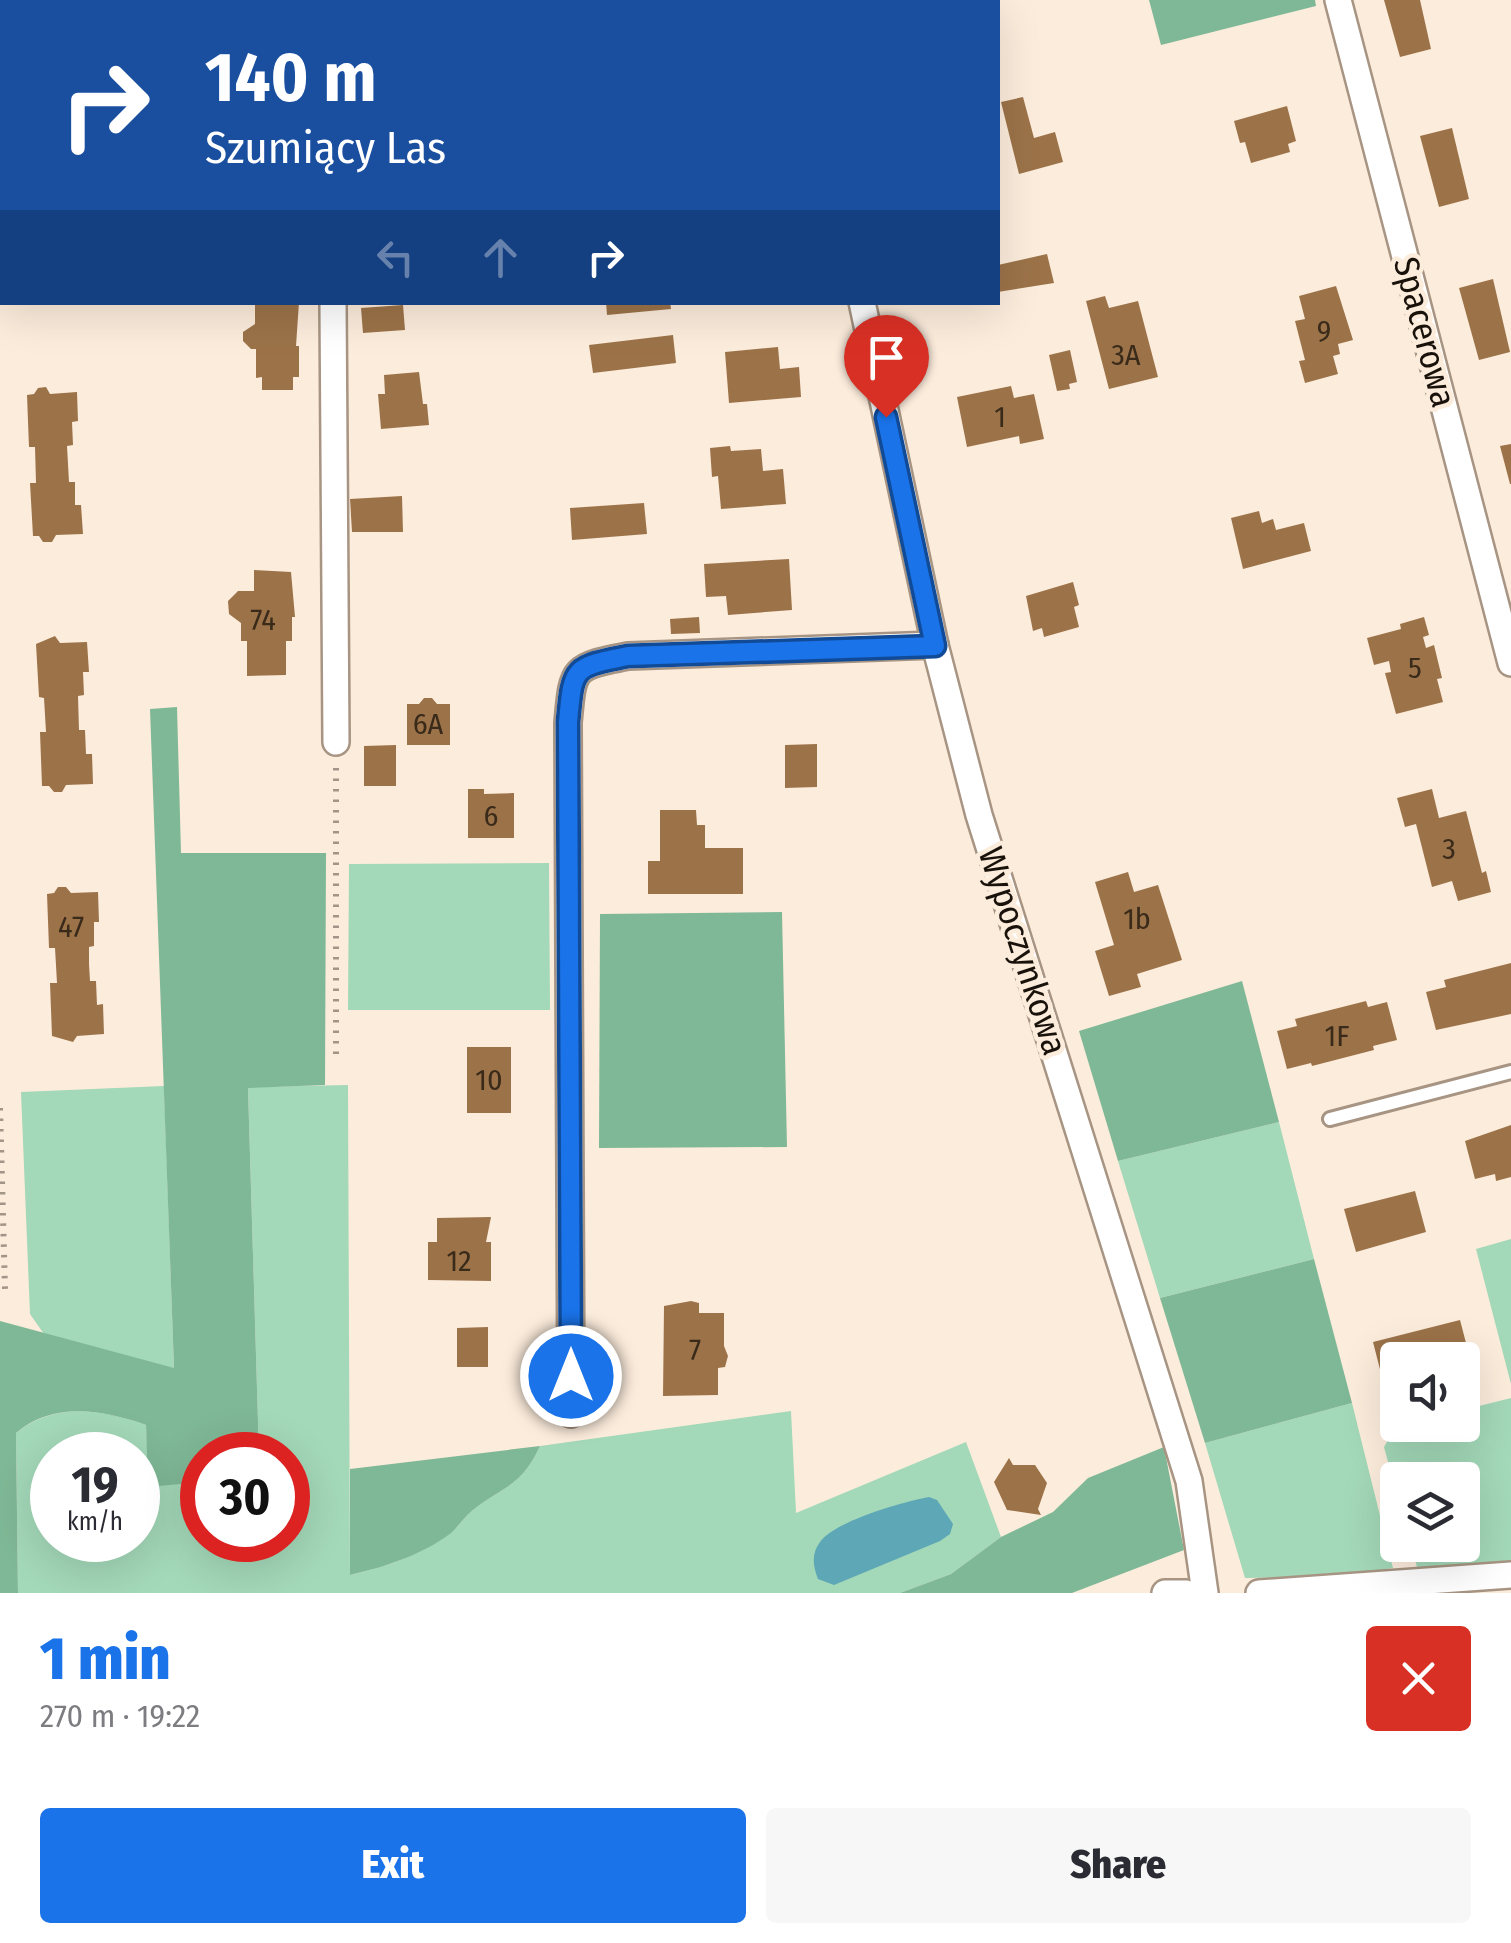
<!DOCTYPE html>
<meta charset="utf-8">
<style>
:root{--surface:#fff;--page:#f7f7f7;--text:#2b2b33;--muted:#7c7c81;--accent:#1a73e8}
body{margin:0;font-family:"Fira Sans Condensed",sans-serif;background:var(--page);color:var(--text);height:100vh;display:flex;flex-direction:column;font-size:38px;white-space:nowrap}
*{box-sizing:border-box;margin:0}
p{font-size:32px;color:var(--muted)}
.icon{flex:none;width:55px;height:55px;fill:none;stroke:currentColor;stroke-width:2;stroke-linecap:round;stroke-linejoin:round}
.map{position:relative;height:1593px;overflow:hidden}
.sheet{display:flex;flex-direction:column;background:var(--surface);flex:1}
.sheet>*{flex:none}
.banner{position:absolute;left:0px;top:0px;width:1000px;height:305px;box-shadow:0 10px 40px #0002;background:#1a4fa0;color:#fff;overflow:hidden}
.fabs{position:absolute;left:1380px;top:1342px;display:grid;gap:20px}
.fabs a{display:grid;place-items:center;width:100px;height:100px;border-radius:10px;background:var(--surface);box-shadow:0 10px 40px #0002;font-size:50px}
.speed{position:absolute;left:30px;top:1432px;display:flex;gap:20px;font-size:50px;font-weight:700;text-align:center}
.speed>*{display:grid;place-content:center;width:130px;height:130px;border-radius:50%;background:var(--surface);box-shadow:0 10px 40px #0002;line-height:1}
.speed small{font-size:25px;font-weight:400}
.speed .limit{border:15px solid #d22;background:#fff;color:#111}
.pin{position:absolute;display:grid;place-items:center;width:85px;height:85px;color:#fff;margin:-102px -42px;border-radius:50% 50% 50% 0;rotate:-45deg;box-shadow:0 0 10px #0007}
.pin .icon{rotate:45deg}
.me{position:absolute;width:110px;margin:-55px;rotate:0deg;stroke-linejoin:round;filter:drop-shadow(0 0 8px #0008)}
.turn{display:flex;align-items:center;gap:35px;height:210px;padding:0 40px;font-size:45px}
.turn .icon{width:130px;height:130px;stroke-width:2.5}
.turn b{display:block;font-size:70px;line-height:85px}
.lanes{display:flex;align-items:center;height:95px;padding:0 40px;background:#0003;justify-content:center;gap:50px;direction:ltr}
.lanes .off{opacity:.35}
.round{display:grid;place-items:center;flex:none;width:105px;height:105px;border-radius:10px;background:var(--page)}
.summary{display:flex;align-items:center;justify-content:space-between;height:170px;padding:0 40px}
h1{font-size:60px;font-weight:800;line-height:75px;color:var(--accent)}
.cta{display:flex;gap:20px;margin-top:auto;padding:20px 40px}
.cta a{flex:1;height:115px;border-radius:10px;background:var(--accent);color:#fff;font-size:40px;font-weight:800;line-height:115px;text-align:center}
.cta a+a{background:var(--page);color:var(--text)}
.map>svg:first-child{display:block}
.green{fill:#a3d8b8;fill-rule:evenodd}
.forest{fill:#7fb896}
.water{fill:#5da7b6}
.building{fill:#9c7349}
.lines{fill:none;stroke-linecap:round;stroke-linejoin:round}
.lane-casing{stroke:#a79482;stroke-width:18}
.street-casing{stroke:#a79482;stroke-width:30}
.path{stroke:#a19488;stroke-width:6;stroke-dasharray:2.5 8;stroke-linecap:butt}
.lane{stroke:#fff;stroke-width:12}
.street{stroke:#fff;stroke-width:25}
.route-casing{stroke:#114b97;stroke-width:25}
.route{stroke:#1a73e8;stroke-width:18}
.labels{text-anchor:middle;stroke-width:9;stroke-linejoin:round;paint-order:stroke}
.number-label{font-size:30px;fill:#3a2a1a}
.street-label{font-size:35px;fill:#19120b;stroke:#fcecdc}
</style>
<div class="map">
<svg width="1511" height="1593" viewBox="0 0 1511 1593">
<rect width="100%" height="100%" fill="#fcecdc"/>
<g class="green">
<polygon points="549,863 550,1010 348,1010 349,864"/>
<path d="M348 1085 350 1575C387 1566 420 1556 451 1532 460 1526 465 1516 473 1510 505 1485 521 1487 540 1446L791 1411 796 1513 966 1442 1001 1537 951 1574 900 1593H18L16 1433C56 1401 102 1410 146 1425L149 1486 202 1482V1540H288V1455H259L248 1087ZM52 1455H138V1540H52Z"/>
<polygon points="164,1086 174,1369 44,1334 30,1314 21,1092"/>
<polygon points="1279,1122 1314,1259 1160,1298 1118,1161"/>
<polygon points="1511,1239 1511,1384 1476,1249"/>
<polygon points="1511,1398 1511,1566 1417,1567 1411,1545 1462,1545 1462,1480 1398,1480 1397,1495 1384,1447 1395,1428 1462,1425 1463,1410"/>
<polygon points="1352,1403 1393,1568 1341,1576 1245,1578 1205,1443"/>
</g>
<g class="forest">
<polygon points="1149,0 1315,0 1316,6 1161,45"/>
<path d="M177 707 181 853H326L325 1085 248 1088 259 1455H202V1482L148 1487 146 1425C102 1410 54 1401 16 1433L18 1593H0V1321L174 1368 150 709Z"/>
<polygon points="782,912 787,1147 599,1148 600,914"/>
<polygon points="1242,981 1279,1122 1118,1161 1079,1031"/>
<polygon points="1314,1259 1352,1403 1205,1443 1160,1298"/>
<path d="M540 1446C521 1487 505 1485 473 1510 465 1516 459 1526 451 1533 420 1556 387 1566 350 1575V1469Z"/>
<polygon points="1164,1447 1184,1550 1072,1593 900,1593 951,1574 1001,1537 1053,1512 1088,1478"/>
</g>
<path class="water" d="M929 1497 937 1500 953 1524 950 1534 940 1541 834 1585 818 1579C813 1566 811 1554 820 1542 835 1521 903 1502 929 1497Z"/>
<g class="building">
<polygon points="1384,0 1420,0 1431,49 1400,57"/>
<polygon points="1023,97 1034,138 1055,132 1063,162 1019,174 1001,102"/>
<polygon points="1287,106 1296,141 1288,144 1290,152 1251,163 1245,142 1240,143 1234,121"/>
<polygon points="1452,128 1469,199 1439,207 1420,136"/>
<polygon points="1047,254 1054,283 998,292 998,265"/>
<polygon points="1493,279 1510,352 1479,360 1459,288"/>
<polygon points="1336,286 1353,340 1338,344 1340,354 1333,356 1338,374 1305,383 1299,361 1305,360 1295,321 1305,319 1299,296"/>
<polygon points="1105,296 1109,308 1138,301 1158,377 1109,389 1086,301"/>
<polygon points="255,302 299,302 296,346 299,346 299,377 293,377 293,390 262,390 262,377 256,378 256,349 251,349 243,341 243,332 255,324"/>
<polygon points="606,302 670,302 671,309 607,315"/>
<polygon points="403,305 405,330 363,333 361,308"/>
<polygon points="673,335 676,363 593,373 589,345"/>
<polygon points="778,347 780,369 799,367 801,397 729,403 725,352"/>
<polygon points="1070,350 1077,382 1069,384 1070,389 1057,391 1049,355"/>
<polygon points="419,372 423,404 427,404 429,425 381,429 378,394 385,394 384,375"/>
<polygon points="1011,386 1014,398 1034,394 1044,439 1020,444 1019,436 967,447 957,397"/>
<polygon points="46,387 50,394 77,392 78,421 72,422 73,445 67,446 69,482 75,482 75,505 81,505 83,534 56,535 52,542 43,542 39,536 33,536 30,483 36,483 35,447 29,447 27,395 34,394 38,388"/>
<polygon points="1511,444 1511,484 1510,484 1500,446"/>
<polygon points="730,446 731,451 761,449 763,471 783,469 786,504 721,509 718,476 712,477 710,448"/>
<polygon points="402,496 403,532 352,532 350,499"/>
<polygon points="644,503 647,534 572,540 570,508"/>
<polygon points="1259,511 1262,523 1273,519 1276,530 1304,523 1311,551 1243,569 1231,518"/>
<polygon points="789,559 792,610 728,615 726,596 706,597 704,564"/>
<polygon points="254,570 291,572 295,617 292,617 292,641 286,641 286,675 247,676 247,641 241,641 241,623 229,614 228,601 238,591 254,591"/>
<polygon points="1073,582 1079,605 1074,607 1079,627 1044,637 1042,628 1033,631 1026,596"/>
<polygon points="699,617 700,633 671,634 670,619"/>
<polygon points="1424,617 1429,635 1423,637 1426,648 1434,645 1442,678 1437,679 1443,702 1396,714 1385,673 1391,672 1389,661 1374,665 1367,638 1401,629 1400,624"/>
<polygon points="55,636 60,643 87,642 89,672 83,672 84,695 78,696 79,730 85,730 86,754 92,754 93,784 66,785 62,792 54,792 49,786 42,786 40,732 46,732 44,698 39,697 36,644"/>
<polygon points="424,698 432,698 437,704 450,704 450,745 407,745 407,704 419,704"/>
<polygon points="817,744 817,787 785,788 785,745"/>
<polygon points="396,745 396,786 364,786 364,746"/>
<polygon points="468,789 484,789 484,794 514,793 514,838 468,838"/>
<polygon points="1432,789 1439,818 1466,811 1482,873 1486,871 1491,892 1458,901 1452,881 1432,887 1416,824 1405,827 1397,798"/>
<polygon points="660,810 696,810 697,825 705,825 705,848 743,848 743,894 648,894 648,861 660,861"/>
<polygon points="1128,872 1134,892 1158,885 1182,960 1137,974 1141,987 1109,996 1095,951 1114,945 1095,882"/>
<polygon points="58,887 66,887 71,893 98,892 99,922 94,922 94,946 89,947 89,964 90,981 96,981 97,1005 103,1004 104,1034 77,1036 73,1042 52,1036 50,983 57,983 55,948 49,948 47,894 54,893"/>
<polygon points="1511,963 1511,1014 1436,1030 1426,992 1446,987 1444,980"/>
<polygon points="1366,1001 1368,1007 1387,1002 1397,1040 1373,1046 1374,1050 1312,1066 1311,1063 1287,1069 1277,1031 1297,1026 1295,1019"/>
<rect x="467" y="1047" width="44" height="66"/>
<polygon points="1511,1125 1511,1177 1496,1181 1495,1174 1475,1179 1465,1141"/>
<polygon points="1415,1191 1426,1232 1356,1252 1344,1209"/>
<polygon points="491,1217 486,1242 491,1242 491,1281 428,1280 428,1242 437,1242 437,1218"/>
<polygon points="691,1301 699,1303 699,1313 724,1313 724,1346 728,1356 725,1367 718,1368 718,1395 663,1396 664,1306"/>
<polygon points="1460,1320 1471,1362 1462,1364 1462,1360 1398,1360 1398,1381 1384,1385 1373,1342"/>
<polygon points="488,1327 488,1367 457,1367 457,1328"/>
<polygon points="1009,1458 1013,1465 1035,1465 1047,1483 1038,1509 1041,1515 1007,1510 994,1482"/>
</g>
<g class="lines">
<g class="lane-casing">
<polyline id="lane" points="1330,1119 1511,1072"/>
</g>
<g class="street-casing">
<g id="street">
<polyline points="331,0 331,2"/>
<polyline points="799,0 800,2"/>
<polyline points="1338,0 1511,663"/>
<polyline points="333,302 336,742"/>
<polyline points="862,302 935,645 979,815 1189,1481 1205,1593"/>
<path d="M571 1414 568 723C573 667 572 667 628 656L935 645"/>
<polyline points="1165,1593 1186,1593"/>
<polyline points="1259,1593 1511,1575"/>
</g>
</g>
<g class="path">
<polyline points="336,1054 336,765"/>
<polyline points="0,1108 5,1289"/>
</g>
<use href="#lane" class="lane"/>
<use href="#street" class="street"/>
</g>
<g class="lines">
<g class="route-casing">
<path id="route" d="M571 1376 568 722C573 667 572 667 628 656L935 646 886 417"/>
</g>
<use href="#route" class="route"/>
</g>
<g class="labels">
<g class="number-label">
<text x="1324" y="341">9</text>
<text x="1126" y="365">3A</text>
<text x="1000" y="427">1</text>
<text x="263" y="630">74</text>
<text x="1415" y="678">5</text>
<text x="428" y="734">6A</text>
<text x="491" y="826">6</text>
<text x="1449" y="859">3</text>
<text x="1137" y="929">1b</text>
<text x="71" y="937">47</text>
<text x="1337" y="1046">1F</text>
<text x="489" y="1090">10</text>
<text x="459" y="1271">12</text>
<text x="695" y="1360">7</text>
</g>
<g class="street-label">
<text transform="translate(1425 332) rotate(75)" y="12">Spacerowa</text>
<text transform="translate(1023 951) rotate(72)" y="12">Wypoczynkowa</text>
</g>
</g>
</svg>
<div class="fabs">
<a><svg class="icon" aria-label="sound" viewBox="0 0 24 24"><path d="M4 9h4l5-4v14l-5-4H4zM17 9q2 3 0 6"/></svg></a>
<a><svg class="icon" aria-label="layers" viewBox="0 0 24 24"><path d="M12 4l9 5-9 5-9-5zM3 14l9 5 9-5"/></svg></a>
</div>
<div class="speed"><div>19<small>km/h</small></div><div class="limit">30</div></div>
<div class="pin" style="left:886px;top:417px;background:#d93025"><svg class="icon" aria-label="arrive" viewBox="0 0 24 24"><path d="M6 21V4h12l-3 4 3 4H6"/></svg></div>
<svg class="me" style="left:571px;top:1376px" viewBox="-20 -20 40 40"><circle r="17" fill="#1a73e8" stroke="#fff" stroke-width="3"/><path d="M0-11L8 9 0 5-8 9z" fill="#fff"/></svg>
<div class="banner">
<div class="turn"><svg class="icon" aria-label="right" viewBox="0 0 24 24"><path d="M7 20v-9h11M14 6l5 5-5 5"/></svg><div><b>140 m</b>Szumiący Las</div></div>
<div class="lanes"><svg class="icon off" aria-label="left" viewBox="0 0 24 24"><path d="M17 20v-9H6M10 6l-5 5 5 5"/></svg><svg class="icon off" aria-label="ahead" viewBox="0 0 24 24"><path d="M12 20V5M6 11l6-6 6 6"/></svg><svg class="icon" aria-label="right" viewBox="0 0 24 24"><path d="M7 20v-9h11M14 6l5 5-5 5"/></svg></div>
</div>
</div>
<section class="sheet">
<div class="summary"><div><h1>1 min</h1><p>270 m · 19:22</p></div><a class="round" style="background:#d93025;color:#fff"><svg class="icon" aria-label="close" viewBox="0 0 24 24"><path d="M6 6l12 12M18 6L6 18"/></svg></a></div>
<div class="cta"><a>Exit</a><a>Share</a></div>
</section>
